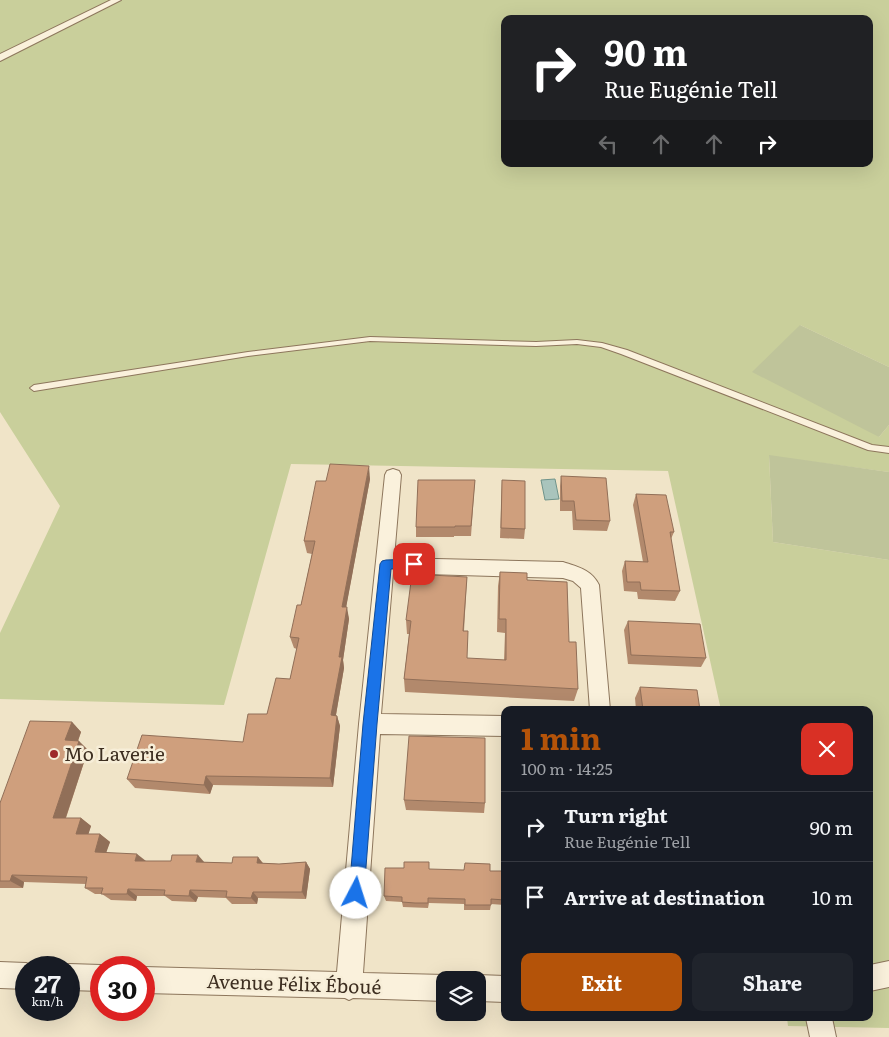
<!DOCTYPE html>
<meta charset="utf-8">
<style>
:root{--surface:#171b24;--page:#20242c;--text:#f1f3f6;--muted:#9ea1a6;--line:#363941;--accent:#b45309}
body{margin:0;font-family:Literata,serif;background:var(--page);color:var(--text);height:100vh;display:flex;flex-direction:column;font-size:19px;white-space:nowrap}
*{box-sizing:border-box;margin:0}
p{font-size:16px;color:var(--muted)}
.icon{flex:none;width:28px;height:28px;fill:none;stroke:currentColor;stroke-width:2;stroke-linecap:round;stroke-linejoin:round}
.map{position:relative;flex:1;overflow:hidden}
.drawer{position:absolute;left:501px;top:706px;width:372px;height:315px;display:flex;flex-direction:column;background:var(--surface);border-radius:10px;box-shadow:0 5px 20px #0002}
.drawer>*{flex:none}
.top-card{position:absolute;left:501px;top:15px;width:372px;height:152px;border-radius:10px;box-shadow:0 5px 20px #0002;background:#202124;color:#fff;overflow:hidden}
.fabs{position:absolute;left:436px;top:971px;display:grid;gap:10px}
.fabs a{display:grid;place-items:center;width:50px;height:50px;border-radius:10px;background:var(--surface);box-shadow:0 5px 20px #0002;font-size:25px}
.speed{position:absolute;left:15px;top:956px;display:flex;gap:10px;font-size:25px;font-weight:700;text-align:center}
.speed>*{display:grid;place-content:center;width:65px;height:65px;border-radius:50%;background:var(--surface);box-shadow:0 5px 20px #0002;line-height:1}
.speed small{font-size:12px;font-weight:400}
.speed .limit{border:8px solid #d22;background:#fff;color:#111}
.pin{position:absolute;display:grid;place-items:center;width:42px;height:42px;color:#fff;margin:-21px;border-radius:10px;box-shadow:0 2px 8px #0006}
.me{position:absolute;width:55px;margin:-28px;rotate:5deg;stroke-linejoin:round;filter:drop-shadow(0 0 4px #0008)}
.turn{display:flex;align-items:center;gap:18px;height:105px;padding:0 20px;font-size:22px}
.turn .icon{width:65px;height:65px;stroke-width:2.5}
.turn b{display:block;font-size:35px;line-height:42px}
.lanes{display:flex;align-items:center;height:48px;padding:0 20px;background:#0003;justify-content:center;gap:25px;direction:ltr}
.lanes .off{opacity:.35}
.round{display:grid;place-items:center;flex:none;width:52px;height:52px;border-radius:10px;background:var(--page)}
.summary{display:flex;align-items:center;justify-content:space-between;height:85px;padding:0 20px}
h1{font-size:30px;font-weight:700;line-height:38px;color:var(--accent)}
.button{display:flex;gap:10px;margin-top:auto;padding:10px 20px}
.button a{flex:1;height:58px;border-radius:10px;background:var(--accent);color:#fff;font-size:20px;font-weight:700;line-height:58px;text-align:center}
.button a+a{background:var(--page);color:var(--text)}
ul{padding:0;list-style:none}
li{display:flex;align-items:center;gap:15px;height:70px;padding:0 20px;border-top:1px solid var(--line)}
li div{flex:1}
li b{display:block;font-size:19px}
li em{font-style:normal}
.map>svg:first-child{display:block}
.green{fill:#c9cf9b;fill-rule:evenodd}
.cemetery{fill:#bfc49a}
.water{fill:#a9c4bc;stroke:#6f938a}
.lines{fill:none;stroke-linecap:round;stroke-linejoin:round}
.service-casing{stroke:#8d765c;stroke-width:2}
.minor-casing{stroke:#8d765c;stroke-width:2}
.service{fill:#faf1dc;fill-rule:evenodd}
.minor{fill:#faf1dc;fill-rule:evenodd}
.wall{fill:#b2896c}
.shaded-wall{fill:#916f58}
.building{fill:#cf9f7d;stroke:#916f58}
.route{fill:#1a73e8;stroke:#114b97}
.poi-dot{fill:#9e2a2b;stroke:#f7eed8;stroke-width:2}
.labels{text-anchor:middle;stroke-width:5;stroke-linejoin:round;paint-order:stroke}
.near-poi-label{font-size:19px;fill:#3d2e20;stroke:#f7eed8;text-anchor:start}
.near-street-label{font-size:19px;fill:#3d2e20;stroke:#f7eed8}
</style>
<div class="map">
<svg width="889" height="1037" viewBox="0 0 889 1037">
<rect width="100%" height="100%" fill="#f0e4c8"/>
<path class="green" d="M0 0H889V367L800 325 879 437 889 425V472L769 456 773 542 889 560V1028L788 1026 787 1018H870V710H721L668 471 291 464 224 705 0 699V633L60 506 0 412ZM505 19H870V164H505Z"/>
<g class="cemetery">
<polygon points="800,325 889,367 889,425 879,437 752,372"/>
<polygon points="769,455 889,472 889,560 773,542"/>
</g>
<polygon class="water" points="555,479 559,499 545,500 541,480"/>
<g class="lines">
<g class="service-casing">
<polygon id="service" points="370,337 536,342 577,340 602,343 627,350 872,445 889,447 889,453 868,450 621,354 601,347 577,344 536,346 370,341 248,356 34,391 30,388 34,385 248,352"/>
</g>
<g class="minor-casing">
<g id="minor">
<polygon points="111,0 121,0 0,61 0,54"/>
<path d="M393 469 399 471 401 475 394 558 563 562C578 567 592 570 599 585L610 710H590L581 588 573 581 563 578 393 573 381 714 505 716V736L380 734 363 973 445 975 455 980H445V1001L353 998 349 1000 345 998 144 993V967L337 972 359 724 385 475 387 471Z"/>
<polygon points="889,961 889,987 870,991 870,965"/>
<polygon points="0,962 26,963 35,967 26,968 26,989 0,988"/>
<polygon points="69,964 101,965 107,968 101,968 101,991 69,990 69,968 61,968"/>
<polygon points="478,975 505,976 505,1002 478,1001 478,980 468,980"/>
<polygon points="806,1018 832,1018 836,1037 810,1037"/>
</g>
</g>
<use href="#service" class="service"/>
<use href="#minor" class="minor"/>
</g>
<g class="wall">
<polygon points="561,476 610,521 607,531 573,530 572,511 560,511 560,486"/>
<polygon points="370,479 346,607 349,619 343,660 344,668 336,715 337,716 340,726 333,787 213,785 210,794 135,788 127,779 243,742 267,714 290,679 297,649 294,648 290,637 301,605 312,554 307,553 304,541 326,481"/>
<polygon points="475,480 471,536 454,536 454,537 416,537 416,527"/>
<polygon points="502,480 525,529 524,539 500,538"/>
<polygon points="636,494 674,532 671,539 680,591 675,601 638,599 637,592 624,591 622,571 625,561 643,562 633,505"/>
<polygon points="500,572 527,580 569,642 578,689 574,701 405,692 404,679 409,634 407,634 406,620 467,577 464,631 467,659 504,660 505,633 497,632 498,586"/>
<polygon points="628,621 706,658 701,667 628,664 624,630"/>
<polygon points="640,687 700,710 636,710 635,698"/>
<polygon points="72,722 81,732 78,741 88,750 66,818 81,818 91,826 88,834 100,834 110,842 106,852 145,861 232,863 258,857 263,863 279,864 306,862 310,869 306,899 258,898 257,904 232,904 226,898 198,897 196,902 172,901 165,896 137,896 136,901 111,900 102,894 95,894 85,888 86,884 24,882 23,888 0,888 0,803"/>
<polygon points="404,800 485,803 484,813 406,810"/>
<polygon points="490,871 505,871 505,905 491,904 490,910 464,910 464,904 429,903 428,908 403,907 402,902 386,901 384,896"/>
</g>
<g class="shaded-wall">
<polygon points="369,466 370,479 344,619 342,607"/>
<polygon points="347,607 349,619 343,660 344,668 334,726 331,715 339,657"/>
<polygon points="337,716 340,726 333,787 330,778"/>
<polygon points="72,722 81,732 75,749 65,740"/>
<polygon points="79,741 88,750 63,826 53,818"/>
<polygon points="206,776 213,785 210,794 204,785"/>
<polygon points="81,818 91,826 86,842 76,834"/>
<polygon points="100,834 110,842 104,859 95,852"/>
<polygon points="137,854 146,861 135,861"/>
<polygon points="198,855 205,863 196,862"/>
<polygon points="258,857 263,864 257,863"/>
<polygon points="306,862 310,869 306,899 302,892"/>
<polygon points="12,875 24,882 23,888 10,881"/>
<polygon points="128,889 137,896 136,901 127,894"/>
<polygon points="190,890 198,897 196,902 189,896"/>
<polygon points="253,892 258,898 257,904 251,898"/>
</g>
<g class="building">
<polygon points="330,464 369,466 342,607 347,607 339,657 342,657 331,715 337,716 330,778 206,776 204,785 127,779 142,735 243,742 248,714 267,714 276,678 290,679 299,638 290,637 297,605 301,605 315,541 304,541 316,481 326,481"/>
<polygon points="561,476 606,478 610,521 576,520 574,501 562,501"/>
<polygon points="418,480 475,480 471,526 455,526 455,527 416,527"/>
<polygon points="502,480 525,481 525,529 501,528"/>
<polygon points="636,494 666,495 674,532 670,532 680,591 641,590 640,582 627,582 625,561 648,562"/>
<polygon points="500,572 527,573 527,580 567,582 569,642 576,642 578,689 404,679 411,621 406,620 412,574 467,577 463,631 468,631 467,658 506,660 506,619 499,619"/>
<polygon points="628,621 700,624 706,658 631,655"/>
<polygon points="640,687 697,690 700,710 643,710"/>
<polygon points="30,721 72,722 65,740 79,741 53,818 81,818 76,834 100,834 95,852 137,854 135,861 171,861 172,855 198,855 196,862 232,863 233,857 258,857 257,863 279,864 306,862 302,892 253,892 251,898 226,897 227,891 190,890 189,896 164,895 165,890 128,889 127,894 101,894 103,888 85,888 87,877 12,875 10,881 0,881 0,803"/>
<polygon points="409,736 485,738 485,803 404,800"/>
<polygon points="404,862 429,862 429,869 464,870 465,863 490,864 490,871 505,871 505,900 491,899 491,905 465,905 465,899 428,898 428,903 415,903 402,902 402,897 384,896 385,868 404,868"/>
</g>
<polygon class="route" points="414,559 418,561 420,564 418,568 391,569 377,724 364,893 362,898 356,901 351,898 349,893 363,724 380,564 382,561 386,560"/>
<circle class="poi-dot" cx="54" cy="754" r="5"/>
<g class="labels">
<g class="near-poi-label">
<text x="64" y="761">Mo Laverie</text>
</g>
<g class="near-street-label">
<text transform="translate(294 984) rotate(2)" y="7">Avenue Félix Éboué</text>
</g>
</g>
</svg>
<div class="fabs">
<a><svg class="icon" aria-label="layers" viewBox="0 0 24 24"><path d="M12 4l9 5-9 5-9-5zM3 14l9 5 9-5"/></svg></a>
</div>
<div class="speed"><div>27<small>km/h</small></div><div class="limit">30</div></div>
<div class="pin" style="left:414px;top:564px;background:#d93025"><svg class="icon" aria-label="arrive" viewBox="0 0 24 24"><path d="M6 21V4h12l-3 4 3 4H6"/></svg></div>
<svg class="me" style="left:356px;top:893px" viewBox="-20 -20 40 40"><circle r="19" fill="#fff"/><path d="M0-13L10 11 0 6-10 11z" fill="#1a73e8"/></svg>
<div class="top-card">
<div class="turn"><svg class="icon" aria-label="right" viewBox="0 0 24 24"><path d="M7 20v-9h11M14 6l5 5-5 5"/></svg><div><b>90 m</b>Rue Eugénie Tell</div></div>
<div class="lanes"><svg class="icon off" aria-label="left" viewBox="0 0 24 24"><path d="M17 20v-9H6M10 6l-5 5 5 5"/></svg><svg class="icon off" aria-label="ahead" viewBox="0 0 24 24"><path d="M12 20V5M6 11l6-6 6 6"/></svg><svg class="icon off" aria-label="ahead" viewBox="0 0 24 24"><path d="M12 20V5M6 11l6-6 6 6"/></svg><svg class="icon" aria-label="right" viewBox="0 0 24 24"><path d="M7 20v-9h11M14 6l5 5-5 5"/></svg></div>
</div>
<section class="drawer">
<div class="summary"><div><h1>1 min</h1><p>100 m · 14:25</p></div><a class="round" style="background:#d93025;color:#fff"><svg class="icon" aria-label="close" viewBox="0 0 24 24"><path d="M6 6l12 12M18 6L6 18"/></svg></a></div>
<ul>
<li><svg class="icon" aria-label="right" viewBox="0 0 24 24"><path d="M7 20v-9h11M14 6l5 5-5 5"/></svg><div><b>Turn right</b><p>Rue Eugénie Tell</p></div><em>90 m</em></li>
<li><svg class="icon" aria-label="arrive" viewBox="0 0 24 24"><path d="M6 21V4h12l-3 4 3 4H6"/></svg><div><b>Arrive at destination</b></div><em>10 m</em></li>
</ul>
<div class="button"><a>Exit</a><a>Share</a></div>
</section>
</div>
